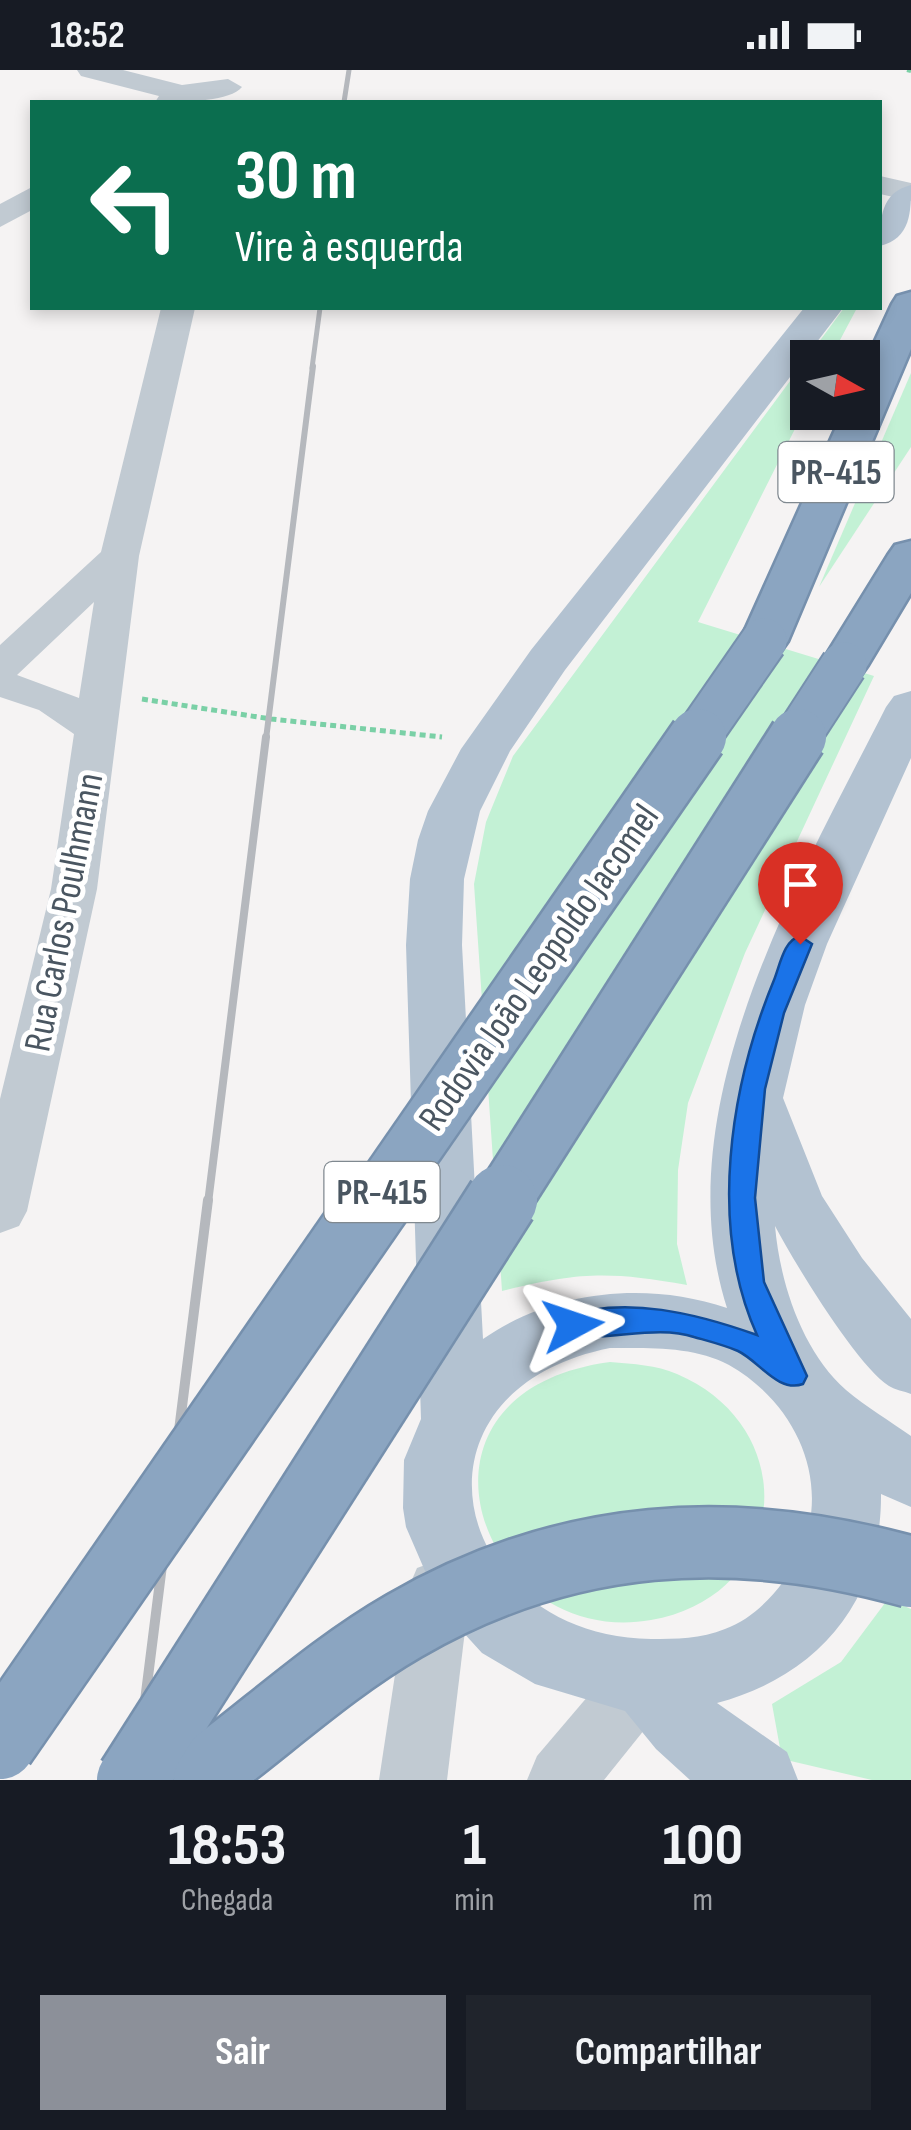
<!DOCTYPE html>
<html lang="pt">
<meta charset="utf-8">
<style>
:root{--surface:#171b24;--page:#20242c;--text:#f1f3f6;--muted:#9ea1a6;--accent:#8c9099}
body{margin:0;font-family:"Sofia Sans Condensed",sans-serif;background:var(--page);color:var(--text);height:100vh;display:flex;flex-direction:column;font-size:38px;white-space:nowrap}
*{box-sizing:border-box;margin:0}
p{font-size:32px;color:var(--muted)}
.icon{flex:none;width:55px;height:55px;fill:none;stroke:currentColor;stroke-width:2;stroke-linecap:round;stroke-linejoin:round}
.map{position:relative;height:1710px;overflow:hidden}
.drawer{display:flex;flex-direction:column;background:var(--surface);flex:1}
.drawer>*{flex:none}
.top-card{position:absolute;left:30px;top:30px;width:852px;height:210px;border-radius:0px;box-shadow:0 5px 15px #0003;background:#0b6e4f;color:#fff;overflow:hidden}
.needle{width:65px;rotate:98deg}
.buttons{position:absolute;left:790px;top:270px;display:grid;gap:20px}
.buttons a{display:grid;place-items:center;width:90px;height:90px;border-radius:0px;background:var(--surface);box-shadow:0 5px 15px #0003;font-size:50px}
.pin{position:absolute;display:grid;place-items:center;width:85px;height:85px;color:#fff;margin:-102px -42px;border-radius:50% 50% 50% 0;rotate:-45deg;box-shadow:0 0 10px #0007}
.pin .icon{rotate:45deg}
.me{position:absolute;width:110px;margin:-55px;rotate:85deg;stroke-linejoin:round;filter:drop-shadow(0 0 8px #0008)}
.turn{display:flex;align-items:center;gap:35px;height:210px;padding:0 40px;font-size:45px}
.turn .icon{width:130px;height:130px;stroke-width:2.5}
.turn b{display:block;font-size:70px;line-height:85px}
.eta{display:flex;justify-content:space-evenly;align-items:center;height:170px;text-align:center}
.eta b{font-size:60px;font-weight:700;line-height:70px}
.action{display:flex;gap:20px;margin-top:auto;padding:20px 40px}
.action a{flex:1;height:115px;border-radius:0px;background:var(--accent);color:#fff;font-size:40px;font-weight:700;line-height:115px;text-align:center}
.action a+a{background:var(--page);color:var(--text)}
.status{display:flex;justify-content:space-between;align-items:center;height:70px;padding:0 50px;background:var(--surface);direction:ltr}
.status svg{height:28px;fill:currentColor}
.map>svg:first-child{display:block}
.green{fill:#c3f1d5}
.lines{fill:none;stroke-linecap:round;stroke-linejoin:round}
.highway-casing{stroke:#7690ad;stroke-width:5}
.path-far1{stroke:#7ad0a6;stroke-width:4;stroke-dasharray:5 4;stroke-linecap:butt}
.path{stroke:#7ad0a6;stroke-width:5;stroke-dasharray:6 4;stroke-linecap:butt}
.minor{fill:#c1cad2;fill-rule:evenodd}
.major{fill:#b3c2d1;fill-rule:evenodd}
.highway{fill:#8ba5c1;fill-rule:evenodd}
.rail-far3{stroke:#b5b8bd;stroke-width:5}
.rail-far2{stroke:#b5b8bd;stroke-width:6}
.rail-far1{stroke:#b5b8bd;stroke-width:8}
.rail{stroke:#b5b8bd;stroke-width:10}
.highway-bridge-far2-casing{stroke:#7690ad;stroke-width:49;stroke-linecap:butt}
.highway-bridge-far1-casing{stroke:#7690ad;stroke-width:61;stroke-linecap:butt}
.highway-bridge-casing{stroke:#7690ad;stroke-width:75;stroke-linecap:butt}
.highway-bridge-far2{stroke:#8ba5c1;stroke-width:45}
.highway-bridge-far1{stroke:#8ba5c1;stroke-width:56}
.highway-bridge{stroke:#8ba5c1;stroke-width:70}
.route{fill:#1a73e8;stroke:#114b97;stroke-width:2.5}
.labels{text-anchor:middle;stroke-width:10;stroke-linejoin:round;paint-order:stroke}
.shield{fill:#fff;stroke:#808990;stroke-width:2.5}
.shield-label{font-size:35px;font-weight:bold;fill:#4a5661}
.street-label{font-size:38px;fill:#4a5661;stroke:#fff}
</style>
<div class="status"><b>18:52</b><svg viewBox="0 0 49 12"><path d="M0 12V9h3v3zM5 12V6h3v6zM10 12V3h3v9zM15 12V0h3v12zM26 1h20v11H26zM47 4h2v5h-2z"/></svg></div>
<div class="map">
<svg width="911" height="1710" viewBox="0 0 911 1710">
<rect width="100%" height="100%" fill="#f5f3f3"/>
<g class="green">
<path d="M844 238H857L831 287 808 288 807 335 698 552 874 606 745 883 688 1033 678 1100 677 1174 687 1215C609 1201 578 1202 502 1221L474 814 486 752 513 686Z"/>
<polygon points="911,303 911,377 819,517"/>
<path d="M610 1292C634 1294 656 1295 677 1304 804 1358 790 1526 651 1550 480 1580 386 1322 610 1292Z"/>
<polygon points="888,1529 911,1539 911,1710 872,1710 782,1689 772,1634 841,1592"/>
</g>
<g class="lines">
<g class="highway-casing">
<g id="highway">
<polygon points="911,222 911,279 788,571 781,581 764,585 747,581 740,571 843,342 862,342 862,299 892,234 897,226"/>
<polygon points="911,471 911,523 868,595 861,605 844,610 827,605 820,595 888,485 895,475"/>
</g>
</g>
<polyline class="path-far1" points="907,0 911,1"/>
<polyline class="path" points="142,629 271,649 442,667"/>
<g class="minor">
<path d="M77 0H123L182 15 228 9 242 17C229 33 176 32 155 32L159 26 81 6Z"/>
<polygon points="880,106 911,113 911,131 880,124"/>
<polygon points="32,117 32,140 0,157 0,134"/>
<path d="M161 238H195L139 486 97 819 27 1141 19 1156 0 1163V1029L51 819 74 664 39 640 0 627V575L101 482ZM94 532 79 628 17 605Z"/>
<polygon points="439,1490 461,1498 470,1519 447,1710 379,1710 408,1519 417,1498"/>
<polygon points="646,1576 669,1585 678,1607 669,1629 604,1710 527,1710 537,1686 623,1585"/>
</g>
<g class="major">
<path d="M911 115C911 142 911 168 880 176 880 149 880 123 911 115Z"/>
<path d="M804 238H843L565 600 510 681 480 741 464 809 462 875 483 1269C553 1220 647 1211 727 1238 663 1038 799 809 886 637L894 626 911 621V688L827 874 805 935 783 1028 822 1126 862 1188 911 1249V1324C904 1321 895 1320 889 1316 857 1296 794 1192 775 1156 780 1213 802 1281 846 1320 866 1337 890 1351 911 1366V1437L881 1424C882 1531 818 1606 717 1633L787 1682 798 1710H690L656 1679 625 1641 535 1614 482 1583 441 1538 406 1457 403 1438 404 1390 421 1349 406 875 410 809 418 770 428 741 461 679 531 580ZM610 1278C649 1278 694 1276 729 1295 808 1340 840 1437 783 1512 768 1532 749 1550 725 1559 701 1569 676 1569 651 1569 452 1566 392 1322 610 1278Z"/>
</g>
<use href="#highway" class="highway"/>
<g class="rail-far3">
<polyline points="344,32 349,0"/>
<polyline points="312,298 320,238"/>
</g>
<polyline class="rail-far2" points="266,669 313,296"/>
<polyline class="rail-far1" points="208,1133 266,667"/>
<polyline class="rail" points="135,1710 208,1130"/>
<g class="highway-bridge-far2-casing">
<g id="highway-bridge-far2">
<polyline points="696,669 764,571"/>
<polyline points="796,669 844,595"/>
</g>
</g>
<g class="highway-bridge-far1-casing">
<g id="highway-bridge-far1">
<polyline points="375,1133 698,667"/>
<polyline points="501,1133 798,667"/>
</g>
</g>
<g class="highway-bridge-casing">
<g id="highway-bridge">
<polyline points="0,1674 377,1130"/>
<polyline points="132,1710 502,1130"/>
<path d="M209 1710 220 1692C280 1646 338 1594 404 1556 566 1462 733 1452 911 1502"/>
</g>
</g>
<use href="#highway-bridge-far2" class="highway-bridge-far2"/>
<use href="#highway-bridge-far1" class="highway-bridge-far1"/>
<use href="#highway-bridge" class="highway-bridge"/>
</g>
<path class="route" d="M800 866 812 874 784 943 765 1019 755 1128 764 1212 807 1306 803 1314C778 1323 759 1291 738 1281 724 1275 708 1271 694 1267 654 1253 597 1275 563 1263L559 1255 563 1247C626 1225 698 1244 757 1265 708 1156 730 1017 774 910 780 895 784 870 800 866Z"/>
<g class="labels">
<g class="shield">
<rect x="778.5" y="372" width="115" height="60" rx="8"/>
<rect x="324.5" y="1092" width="115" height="60" rx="8"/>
</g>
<g class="shield-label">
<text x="836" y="414">PR-415</text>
<text x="382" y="1134">PR-415</text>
</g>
<g class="street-label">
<text transform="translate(63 842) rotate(-79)" y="13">Rua Carlos Poulhmann</text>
<text transform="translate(538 897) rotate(-55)" y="13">Rodovia João Leopoldo Jacomel</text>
</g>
</g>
</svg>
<div class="buttons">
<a><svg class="needle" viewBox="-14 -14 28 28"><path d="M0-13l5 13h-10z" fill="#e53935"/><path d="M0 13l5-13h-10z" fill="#9ea1a6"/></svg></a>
</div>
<div class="pin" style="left:800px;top:874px;background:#d93025"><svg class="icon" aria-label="arrive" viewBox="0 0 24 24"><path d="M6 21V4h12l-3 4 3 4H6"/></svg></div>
<svg class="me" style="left:573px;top:1255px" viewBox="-20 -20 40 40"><path d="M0-17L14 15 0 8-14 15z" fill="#1a73e8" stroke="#fff" stroke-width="4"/></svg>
<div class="top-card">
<div class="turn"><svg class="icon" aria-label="left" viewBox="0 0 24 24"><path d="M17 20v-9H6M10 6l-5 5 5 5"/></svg><div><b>30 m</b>Vire à esquerda</div></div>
</div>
</div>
<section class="drawer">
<div class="eta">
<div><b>18:53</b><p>Chegada</p></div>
<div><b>1</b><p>min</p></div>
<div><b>100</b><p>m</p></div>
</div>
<div class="action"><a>Sair</a><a>Compartilhar</a></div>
</section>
